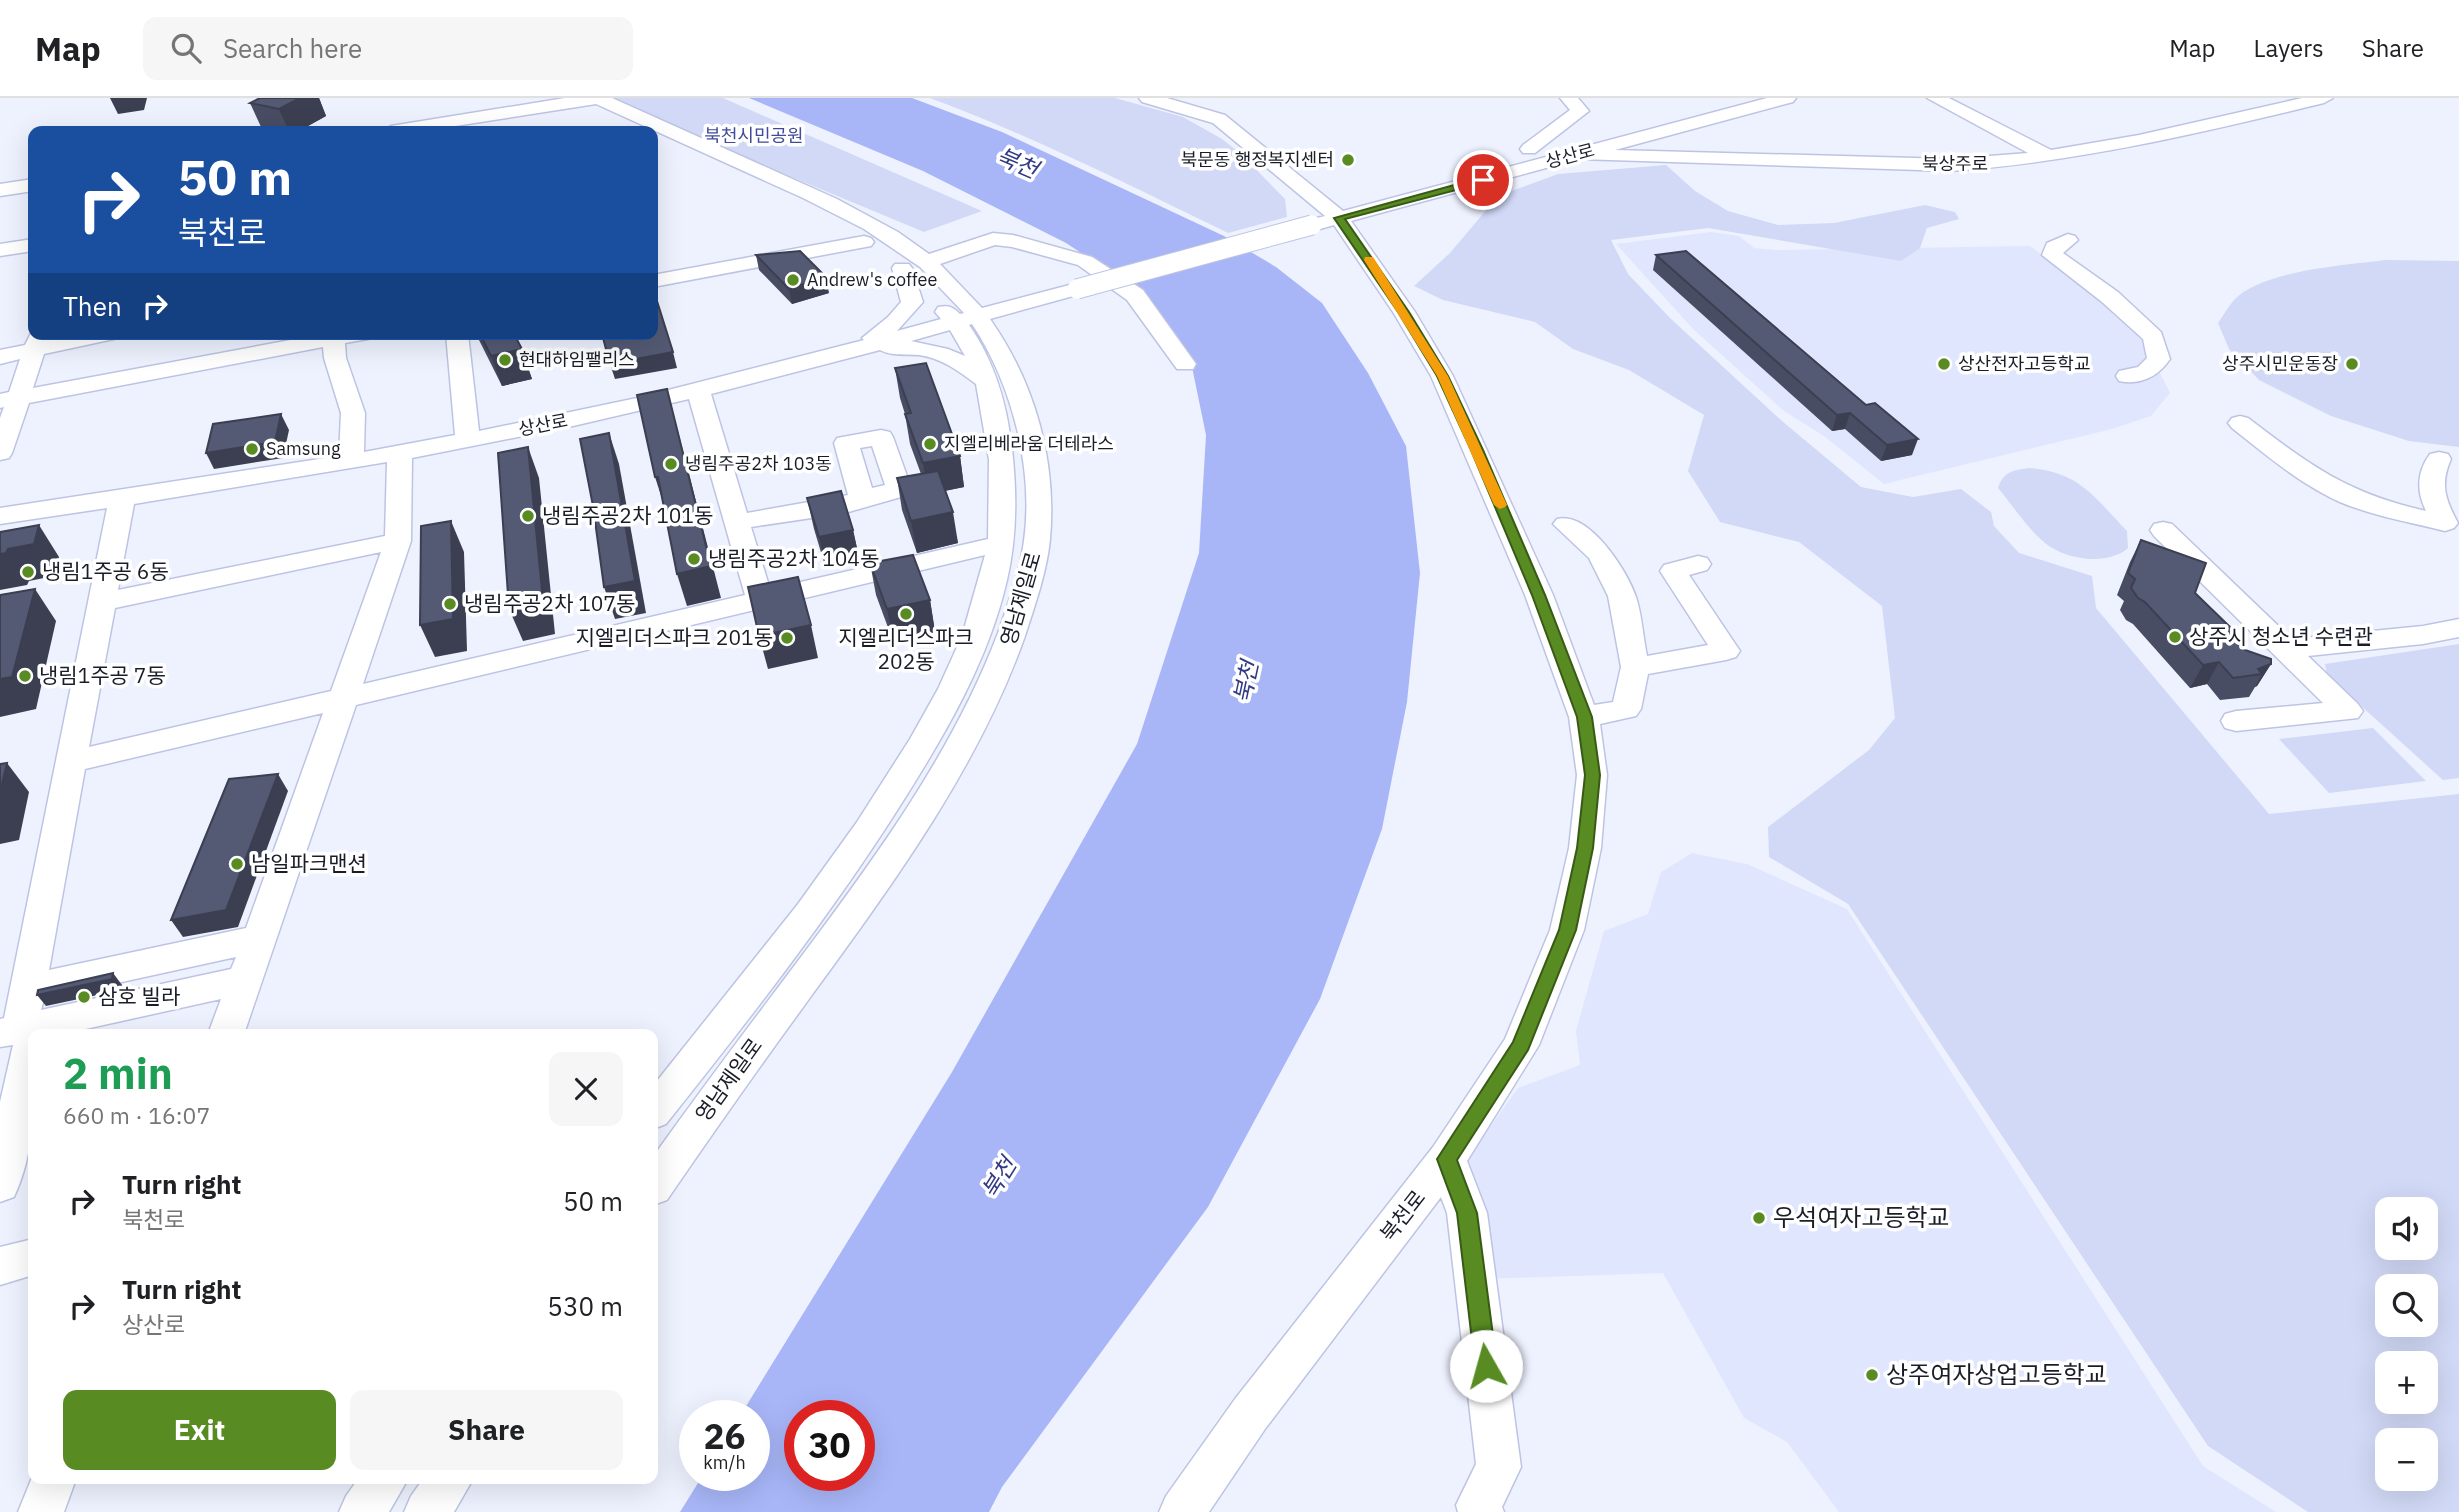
<!DOCTYPE html>
<meta charset="utf-8">
<style>
:root{--surface:#fff;--page:#f6f6f6;--text:#202124;--muted:#757577;--line:#e0e0e0;--accent:#588b22}
body{margin:0;font-family:"IBM Plex Sans","Noto Sans KR",sans-serif;background:var(--page);color:var(--text);height:100vh;display:flex;flex-direction:column;font-size:26px;white-space:nowrap}
*{box-sizing:border-box;margin:0}
p{font-size:23px;color:var(--muted)}
.icon{flex:none;width:38px;height:38px;fill:none;stroke:currentColor;stroke-width:2;stroke-linecap:round;stroke-linejoin:round}
.map{position:relative;flex:1;overflow:hidden}
.sheet{position:absolute;left:28px;top:931px;width:630px;height:455px;display:flex;flex-direction:column;background:var(--surface);border-radius:14px;box-shadow:0 7px 28px #0002}
.sheet>*{flex:none}
.guide{position:absolute;left:28px;top:28px;width:630px;height:214px;border-radius:14px;box-shadow:0 7px 28px #0002;background:#1a4fa0;color:#fff;overflow:hidden}
.tools{position:absolute;left:2375px;top:1099px;display:grid;gap:14px}
.tools a{display:grid;place-items:center;width:63px;height:63px;border-radius:14px;background:var(--surface);box-shadow:0 7px 28px #0002;font-size:35px}
.speed{position:absolute;left:679px;top:1302px;display:flex;gap:14px;font-size:35px;font-weight:700;text-align:center}
.speed>*{display:grid;place-content:center;width:91px;height:91px;border-radius:50%;background:var(--surface);box-shadow:0 7px 28px #0002;line-height:1}
.speed small{font-size:18px;font-weight:400}
.speed .limit{border:10px solid #d22;background:#fff;color:#111}
.pin{position:absolute;display:grid;place-items:center;width:60px;height:60px;color:#fff;margin:-30px;border:4px solid #fff;border-radius:50%;box-shadow:0 2px 7px #0007}
.me{position:absolute;width:77px;margin:-38px;rotate:353deg;stroke-linejoin:round;filter:drop-shadow(0 0 5px #0008)}
.turn{display:flex;align-items:center;gap:24px;height:147px;padding:0 35px;font-size:32px}
.turn .icon{width:91px;height:91px;stroke-width:2.5}
.turn b{display:block;font-size:49px;line-height:60px}
.then{display:flex;align-items:center;height:66px;padding:0 35px;background:#0003;gap:14px;font-size:26px}
.round{display:grid;place-items:center;flex:none;width:74px;height:74px;border-radius:14px;background:var(--page)}
.head{display:flex;align-items:center;justify-content:space-between;height:119px;padding:0 35px}
h1{font-size:42px;font-weight:800;line-height:52px;color:#1e9e55}
.primary-button{display:flex;gap:14px;margin-top:auto;padding:14px 35px}
.primary-button a{flex:1;height:80px;border-radius:14px;background:var(--accent);color:#fff;font-size:28px;font-weight:800;line-height:80px;text-align:center}
.primary-button a+a{background:var(--page);color:var(--text)}
ul{padding:0;list-style:none}
li{display:flex;align-items:center;gap:21px;height:105px;padding:0 35px}
li div{flex:1}
li b{display:block;font-size:26px}
li em{font-style:normal}
header{display:flex;align-items:center;gap:42px;box-sizing:border-box;height:98px;padding:0 35px;background:var(--surface);border-bottom:2px solid var(--line)}
header strong{font-size:33px}
nav{display:flex;gap:38px;margin-inline-start:auto;font-size:24px}
.search{width:490px;height:63px;background:var(--page);display:flex;align-items:center;gap:18px;box-sizing:border-box;padding:0 24px;border-radius:14px;color:var(--muted);font-size:26px}
.map>svg:first-child{display:block}
.built{fill:#e0e6fe}
.green{fill:#d1d9f6;fill-rule:evenodd}
.water{fill:#a8b6f8;fill-rule:evenodd}
.lines{fill:none;stroke-linecap:round;stroke-linejoin:round}
.minor-casing{stroke:#bdc4e3;stroke-width:3}
.minor{fill:#fff;fill-rule:evenodd}
.minor-bridge-casing{stroke:#bdc4e3;stroke-width:21;stroke-linecap:butt}
.minor-bridge{stroke:#fff;stroke-width:19}
.wall{fill:#484d64}
.shaded-wall{fill:#3b3f51}
.building{fill:#545a74;stroke:#3b3f51;stroke-width:2}
.route{fill:#588b22;stroke:#395a16;stroke-width:2}
.slow{fill:#f59e0b}
.poi-dot{fill:#588b22;stroke:#fff;stroke-width:2.5}
.labels{text-anchor:middle;stroke-width:7;stroke-linejoin:round;paint-order:stroke}
.far-park-label{font-size:18px;fill:#414b98;stroke:#fff}
.far-street-label{font-size:18px;fill:#1a1d28;stroke:#fff}
.far-poi-label{font-size:18px;fill:#1a1d28;stroke:#fff;text-anchor:start}
.poi-label{font-size:21px;fill:#1a1d28;stroke:#fff;text-anchor:start}
.street-label{font-size:21px;fill:#1a1d28;stroke:#fff}
.water-label{font-size:23px;font-style:italic;fill:#323a85;stroke:#fff}
.near-poi-label{font-size:24px;fill:#1a1d28;stroke:#fff;text-anchor:start}
</style>
<header>
<strong>Map</strong>
<div class="search"><svg class="icon" aria-label="search" viewBox="0 0 24 24"><circle cx="10" cy="10" r="6"/><path d="M15 15l6 6"/></svg>Search here</div>
<nav><a>Map</a><a>Layers</a><a>Share</a></nav>
</header>
<div class="map">
<svg width="2459" height="1414" viewBox="0 0 2459 1414">
<rect width="100%" height="100%" fill="#eef2ff"/>
<g class="built">
<polygon points="1711,134 1739,138 1754,150 1777,152 2030,148 2102,201 2141,237 2170,295 2151,318 2112,331 1884,386 1824,338 1784,313 1693,231 1616,146"/>
<polygon points="1692,755 1747,766 1847,811 2203,1368 2276,1414 1839,1414 1787,1344 1744,1320 1663,1175 1483,1181 1464,1065 1518,990 1580,967 1576,933 1604,833 1648,816 1661,774"/>
</g>
<g class="green">
<polygon points="601,0 723,0 982,113 924,134"/>
<path d="M930 0H1115L1183 19 1222 41 1241 56 1285 101 1287 119 1228 135C1129 87 1032 38 930 0Z"/>
<path d="M1666 67 1695 93 1728 113 1778 127 1834 125 1925 107 1955 114 1959 121 1927 130 1920 150 1901 163 1708 130 1611 142 1628 176 1670 220 1782 323 1861 389 1913 399 1961 391 1991 414 1994 428 2019 455 2092 478 2096 510 2269 716 2459 696V1414H2308L2208 1348 1848 806 1769 759 1768 729 1869 652 1895 620 1882 508 1799 444 1720 424 1688 373 1704 317 1629 272 1573 251 1535 224 1443 202 1414 188 1450 155 1498 98 1558 76ZM2426 1111V1150H2387V1111ZM2426 1188V1227H2387V1188ZM2426 1265V1304H2387V1265ZM2387 1342H2426V1381H2387Z"/>
<path d="M2386 162 2459 163V349L2409 343 2331 318 2259 282 2229 251 2218 225C2223 218 2228 209 2234 202 2262 172 2347 167 2386 162Z"/>
<path d="M2029 370C2080 374 2094 399 2127 433L2128 450C2108 468 2065 462 2045 445 2027 430 2013 408 1998 390 2003 374 2013 372 2029 370Z"/>
<polygon points="2459,546 2459,680 2443,682 2327,577 2325,566"/>
<polygon points="2373,630 2426,683 2329,695 2279,641"/>
</g>
<path class="water" d="M749 0H912L1002 34 1224 138 1276 169 1322 205 1368 275 1406 348 1420 475 1407 604 1382 731 1320 901 1208 1109 1002 1389 989 1414H680L703 1377H754V1318H740L952 974 1137 646 1199 455 1206 337 1192 269 1172 231 1139 193 1066 145 923 73ZM800 1318H859V1377H800Z"/>
<g class="lines">
<g class="minor-casing">
<g id="minor">
<path d="M565 0H612L837 101 898 134 929 156 993 135 1013 137 1092 159 1143 192 1196 266 1193 271H1177L1127 202 1078 167 1012 149 995 147 940 166 982 210 1077 185 1084 187 1088 191 1084 195 990 221C1035 285 1057 363 1050 441 1047 473 1035 507 1025 538 976 676 886 795 801 912 755 975 711 1038 667 1102L653 1107V1059C700 993 749 928 798 863 875 760 952 656 998 535 1008 506 1020 474 1024 443 1034 371 1012 286 972 226L969 227C995 264 1007 306 1012 351 1017 395 1017 439 1007 482 988 565 943 640 898 711 828 821 747 924 666 1026L653 1031V988L798 806 857 724 910 641 938 591 962 538 985 457 356 607 244 936H208L221 901 63 936H33C33 990 38 1049 14 1099L0 1104V1004L13 947 0 949V921L4 920 107 410 0 426V410L339 358 341 315 324 260 323 249 29 305 12 355 9 360 0 362V320L4 309 0 310V296L9 294 20 261 0 266V252L25 247 33 231V236H51L49 242 74 236H117L114 241 44 256 33 290 323 236H371L368 241 345 245 346 260 365 315 364 354 455 337 446 236H468L479 333 637 300 864 242 862 240 888 219 901 204 892 170 895 166H909L912 170 923 204 897 233 941 221 935 214 938 209C949 207 953 209 960 216L964 215 920 169 864 131 803 100 596 6 423 33H382L391 28ZM950 232 965 258 948 251 911 243ZM880 252C891 258 906 256 919 257 941 260 959 273 976 286L989 362 988 441 770 491 751 429 845 415 908 397 912 392 893 339 890 334 881 332 837 340 834 345 848 397 747 415 711 296ZM689 301 745 497 363 586 411 443 412 360 573 328ZM872 348 885 387 872 390 860 350ZM387 364 385 438 118 492 134 406ZM381 454 331 593 89 649 115 510ZM323 615 246 830 49 872 85 671ZM236 859 231 871 41 912 44 901Z"/>
<path d="M1139 0H1167L1225 17 1343 113 1767 0H1796L1793 4 1615 52 1951 61 2028 55 1927 0H1949L2051 52 2139 37 2302 0H2333L2324 5C2200 35 2078 64 1951 73L1579 61 1351 123 1415 214 1453 278 1553 497 1594 607 1613 604 1621 569 1608 498 1589 460 1553 426 1557 421C1589 413 1627 472 1636 499 1642 517 1643 539 1647 558L1708 547 1660 473 1664 467 1698 458 1707 460 1711 466 1707 472 1689 477 1740 553 1736 559 1726 562 1648 576 1641 611 1636 618 1600 626 1607 677 1601 750 1584 832 1539 947 1467 1063 1487 1115 1521 1369 1502 1409 1504 1414H1458L1456 1407 1476 1366 1447 1115 1441 1099 1265 1331 1209 1414H1159L1166 1398 1235 1301 1433 1049 1505 941 1550 832 1569 750 1577 677 1569 619 1525 497 1431 278 1393 214 1334 127 1320 131 1313 129 1310 125 1313 121 1325 118 1213 25 1142 4Z"/>
<polygon points="1560,0 1578,0 1589,13 1535,55 1523,55 1520,51 1523,47 1570,12"/>
<polygon points="33,81 33,93 0,98 0,86"/>
<path d="M2068 136 2075 138 2078 142 2063 155 2118 194 2161 234 2170 261C2159 278 2140 288 2119 283L2116 278 2119 273 2138 269 2147 260 2143 241 2102 204 2042 157 2047 145Z"/>
<polygon points="864,138 871,140 874,144 871,148 653,189 653,177"/>
<polygon points="33,141 33,153 0,158 0,146"/>
<path d="M2240 318 2248 320C2311 368 2347 395 2426 413 2416 393 2417 374 2430 356L2439 354 2448 356 2451 361C2440 386 2445 401 2458 425L2454 430 2445 433C2410 424 2373 418 2340 404 2300 386 2266 357 2232 330L2228 325 2232 320Z"/>
<polygon points="2163,424 2172,426 2292,541 2423,528 2459,521 2459,539 2423,546 2308,558 2358,606 2363,613 2358,620 2236,633 2225,630 2221,623 2225,616 2236,613 2323,605 2154,438 2150,432 2154,426"/>
<polygon points="33,1141 33,1177 0,1187 0,1149"/>
<polygon points="33,1377 33,1381 76,1381 64,1414 18,1414"/>
<polygon points="358,1381 408,1381 389,1414 339,1414 346,1398"/>
<polygon points="423,1381 473,1381 454,1414 404,1414 411,1398"/>
</g>
</g>
<use href="#minor" class="minor"/>
<g class="minor-bridge-casing">
<polyline id="minor-bridge" points="1077,191 1312,127"/>
</g>
<use href="#minor-bridge" class="minor-bridge"/>
</g>
<g class="wall">
<polygon points="260,0 319,0 326,18 299,33 271,33 262,31 250,5"/>
<polygon points="756,157 829,195 792,206 759,172"/>
<polygon points="1656,157 1912,357 1881,363 1845,331 1832,333 1653,172"/>
<polygon points="476,236 514,236 532,281 502,288"/>
<polygon points="895,270 960,358 964,389 945,393 958,445 917,455 902,412 897,380 921,376 910,346 905,316 900,300"/>
<polygon points="807,400 853,432 860,464 826,471 814,431"/>
<polygon points="2141,442 2195,495 2245,552 2271,566 2257,588 2255,589 2249,599 2220,602 2207,586 2190,590 2133,526 2126,522 2120,512 2124,503 2117,497 2130,464"/>
<polygon points="870,465 930,502 935,534 893,543 876,497"/>
</g>
<g class="shaded-wall">
<polygon points="110,0 147,0 144,12 118,16"/>
<polygon points="300,0 319,0 326,18 299,33 289,33 279,11"/>
<polygon points="826,179 829,195 792,206 789,191"/>
<polygon points="522,251 532,281 502,288 491,258"/>
<polygon points="673,254 677,270 615,281 610,266"/>
<polygon points="667,291 721,500 687,508 677,476"/>
<polygon points="1850,315 1845,331 1832,333 1837,317"/>
<polygon points="281,316 289,332 283,360 214,371 206,355"/>
<polygon points="609,335 619,366 646,515 615,521 604,489"/>
<polygon points="1918,341 1912,357 1881,363 1887,347"/>
<polygon points="528,349 539,380 555,536 523,543 509,511"/>
<polygon points="960,358 964,389 928,396 923,365"/>
<polygon points="655,379 658,379 665,410"/>
<polygon points="953,414 958,445 917,455 911,423"/>
<polygon points="451,423 464,454 467,553 435,559 420,527"/>
<polygon points="39,427 59,459 54,478 29,483 27,487 0,492 0,456"/>
<polygon points="853,432 860,464 826,471 819,439"/>
<polygon points="35,491 56,523 36,611 0,619 0,581"/>
<polygon points="930,502 935,534 893,543 887,511"/>
<polygon points="811,527 818,560 768,571 759,538"/>
<polygon points="2219,564 2207,586 2190,590 2203,567"/>
<polygon points="2271,566 2257,588 2255,589 2262,576 2258,571"/>
<polygon points="7,665 29,694 19,742 0,746 0,694"/>
<polygon points="278,676 288,693 238,829 183,839 171,822"/>
<polygon points="113,875 122,887 121,892 46,908 37,897"/>
</g>
<g class="building">
<polygon points="260,0 300,0 279,11 250,5"/>
<polygon points="800,153 826,179 789,191 756,157"/>
<polygon points="1686,153 1866,307 1875,305 1918,341 1887,347 1850,315 1837,317 1656,157"/>
<polygon points="657,203 673,254 610,266 602,236 653,236 653,204"/>
<polygon points="480,236 514,236 522,251 491,258"/>
<polygon points="926,265 960,358 923,365 905,316 911,315 895,270"/>
<polygon points="667,291 711,468 677,476 658,379 655,379 637,297"/>
<polygon points="281,316 275,344 206,355 213,326"/>
<polygon points="609,335 635,483 604,489 593,408 580,341"/>
<polygon points="528,349 543,503 509,511 498,355"/>
<polygon points="938,373 953,414 911,423 897,380"/>
<polygon points="841,393 853,432 819,439 807,400"/>
<polygon points="451,423 453,521 420,527 421,428"/>
<polygon points="39,427 34,446 8,451 6,455 0,456 0,434"/>
<polygon points="2141,442 2206,465 2195,495 2231,530 2245,552 2271,561 2271,566 2258,571 2262,576 2233,580 2219,564 2203,567 2145,504 2138,500 2131,490 2135,481 2128,475"/>
<polygon points="913,457 930,502 887,511 870,465"/>
<polygon points="798,479 811,527 759,538 748,489"/>
<polygon points="35,491 12,579 0,581 0,497"/>
<polygon points="7,665 0,694 0,666"/>
<polygon points="278,676 226,812 171,822 229,681"/>
<polygon points="113,875 112,881 37,897 38,892"/>
</g>
<polygon class="route" points="1483,79 1488,82 1487,84 1345,121 1409,214 1448,278 1483,352 1545,497 1592,619 1600,677 1593,750 1576,832 1528,952 1457,1062 1477,1115 1497,1268 1494,1275 1486,1278 1479,1275 1475,1268 1457,1115 1437,1061 1513,944 1559,832 1577,750 1585,677 1577,619 1532,497 1471,352 1437,278 1398,214 1334,120"/>
<polygon class="slow" points="1365,159 1373,159 1448,278 1507,407 1505,409 1500,411 1494,407 1437,278 1364,162"/>
<g class="poi-dot">
<circle cx="1348" cy="62" r="7"/>
<circle cx="793" cy="182" r="7"/>
<circle cx="505" cy="262" r="7"/>
<circle cx="1944" cy="266" r="7"/>
<circle cx="2352" cy="266" r="7"/>
<circle cx="930" cy="346" r="7"/>
<circle cx="252" cy="351" r="7"/>
<circle cx="671" cy="366" r="7"/>
<circle cx="528" cy="418" r="7"/>
<circle cx="694" cy="461" r="7"/>
<circle cx="28" cy="474" r="7"/>
<circle cx="450" cy="506" r="7"/>
<circle cx="906" cy="516" r="7"/>
<circle cx="2175" cy="539" r="7"/>
<circle cx="787" cy="540" r="7"/>
<circle cx="25" cy="578" r="7"/>
<circle cx="237" cy="766" r="7"/>
<circle cx="84" cy="899" r="7"/>
<circle cx="1759" cy="1120" r="7"/>
<circle cx="1872" cy="1277" r="7"/>
</g>
<g class="labels">
<g class="far-park-label">
<text x="754" y="44">북천시민공원</text>
</g>
<g class="far-street-label">
<text transform="translate(1570 58) rotate(-15)" y="6">상산로</text>
<text x="1955" y="72">북상주로</text>
<text transform="translate(543 327) rotate(-11)" y="6">상산로</text>
</g>
<g class="far-poi-label">
<text x="1334" y="68" text-anchor="end">북문동 행정복지센터</text>
<text x="807" y="188">Andrew's coffee</text>
<text x="519" y="268">현대하임팰리스</text>
<text x="1958" y="272">상산전자고등학교</text>
<text x="2338" y="272" text-anchor="end">상주시민운동장</text>
<text x="944" y="352">지엘리베라움 더테라스</text>
<text x="266" y="357">Samsung</text>
<text x="685" y="372">냉림주공2차 103동</text>
</g>
<g class="poi-label">
<text x="542" y="425">냉림주공2차 101동</text>
<text x="708" y="468">냉림주공2차 104동</text>
<text x="42" y="481">냉림1주공 6동</text>
<text x="464" y="513">냉림주공2차 107동</text>
<text x="2189" y="546">상주시 청소년 수련관</text>
<text x="773" y="547" text-anchor="end">지엘리더스파크 201동</text>
<text x="906" y="547" text-anchor="middle">지엘리더스파크<tspan x="906" dy="24">202동</tspan></text>
<text x="39" y="585">냉림1주공 7동</text>
<text x="251" y="773">남일파크맨션</text>
<text x="98" y="906">삼호 빌라</text>
</g>
<g class="street-label">
<text transform="translate(1021 501) rotate(-74)" y="7">영남제일로</text>
<text transform="translate(729 982) rotate(-54)" y="7">영남제일로</text>
<text transform="translate(1403 1118) rotate(-52)" y="7">북천로</text>
</g>
<g class="water-label">
<text transform="translate(1017 65) rotate(23)" y="8">북천</text>
<text transform="translate(1246 584) rotate(-78)" y="8">북천</text>
<text transform="translate(999 1080) rotate(-58)" y="8">북천</text>
</g>
<g class="near-poi-label">
<text x="1773" y="1128">우석여자고등학교</text>
<text x="1886" y="1285">상주여자상업고등학교</text>
</g>
</g>
</svg>
<div class="tools">
<a><svg class="icon" aria-label="sound" viewBox="0 0 24 24"><path d="M4 9h4l5-4v14l-5-4H4zM17 9q2 3 0 6"/></svg></a>
<a><svg class="icon" aria-label="search" viewBox="0 0 24 24"><circle cx="10" cy="10" r="6"/><path d="M15 15l6 6"/></svg></a>
<a>+</a>
<a>−</a>
</div>
<div class="speed"><div>26<small>km/h</small></div><div class="limit">30</div></div>
<div class="pin" style="left:1483px;top:82px;background:#d93025"><svg class="icon" aria-label="arrive" viewBox="0 0 24 24"><path d="M6 21V4h12l-3 4 3 4H6"/></svg></div>
<svg class="me" style="left:1486px;top:1268px" viewBox="-20 -20 40 40"><circle r="19" fill="#fff"/><path d="M0-13L10 11 0 6-10 11z" fill="#588b22"/></svg>
<div class="guide">
<div class="turn"><svg class="icon" aria-label="right" viewBox="0 0 24 24"><path d="M7 20v-9h11M14 6l5 5-5 5"/></svg><div><b>50 m</b>북천로</div></div>
<div class="then">Then<svg class="icon" aria-label="right" viewBox="0 0 24 24"><path d="M7 20v-9h11M14 6l5 5-5 5"/></svg></div>
</div>
<section class="sheet">
<div class="head"><div><h1>2 min</h1><p>660 m · 16:07</p></div><a class="round"><svg class="icon" aria-label="close" viewBox="0 0 24 24"><path d="M6 6l12 12M18 6L6 18"/></svg></a></div>
<ul>
<li><svg class="icon" aria-label="right" viewBox="0 0 24 24"><path d="M7 20v-9h11M14 6l5 5-5 5"/></svg><div><b>Turn right</b><p>북천로</p></div><em>50 m</em></li>
<li><svg class="icon" aria-label="right" viewBox="0 0 24 24"><path d="M7 20v-9h11M14 6l5 5-5 5"/></svg><div><b>Turn right</b><p>상산로</p></div><em>530 m</em></li>
</ul>
<div class="primary-button"><a>Exit</a><a>Share</a></div>
</section>
</div>
